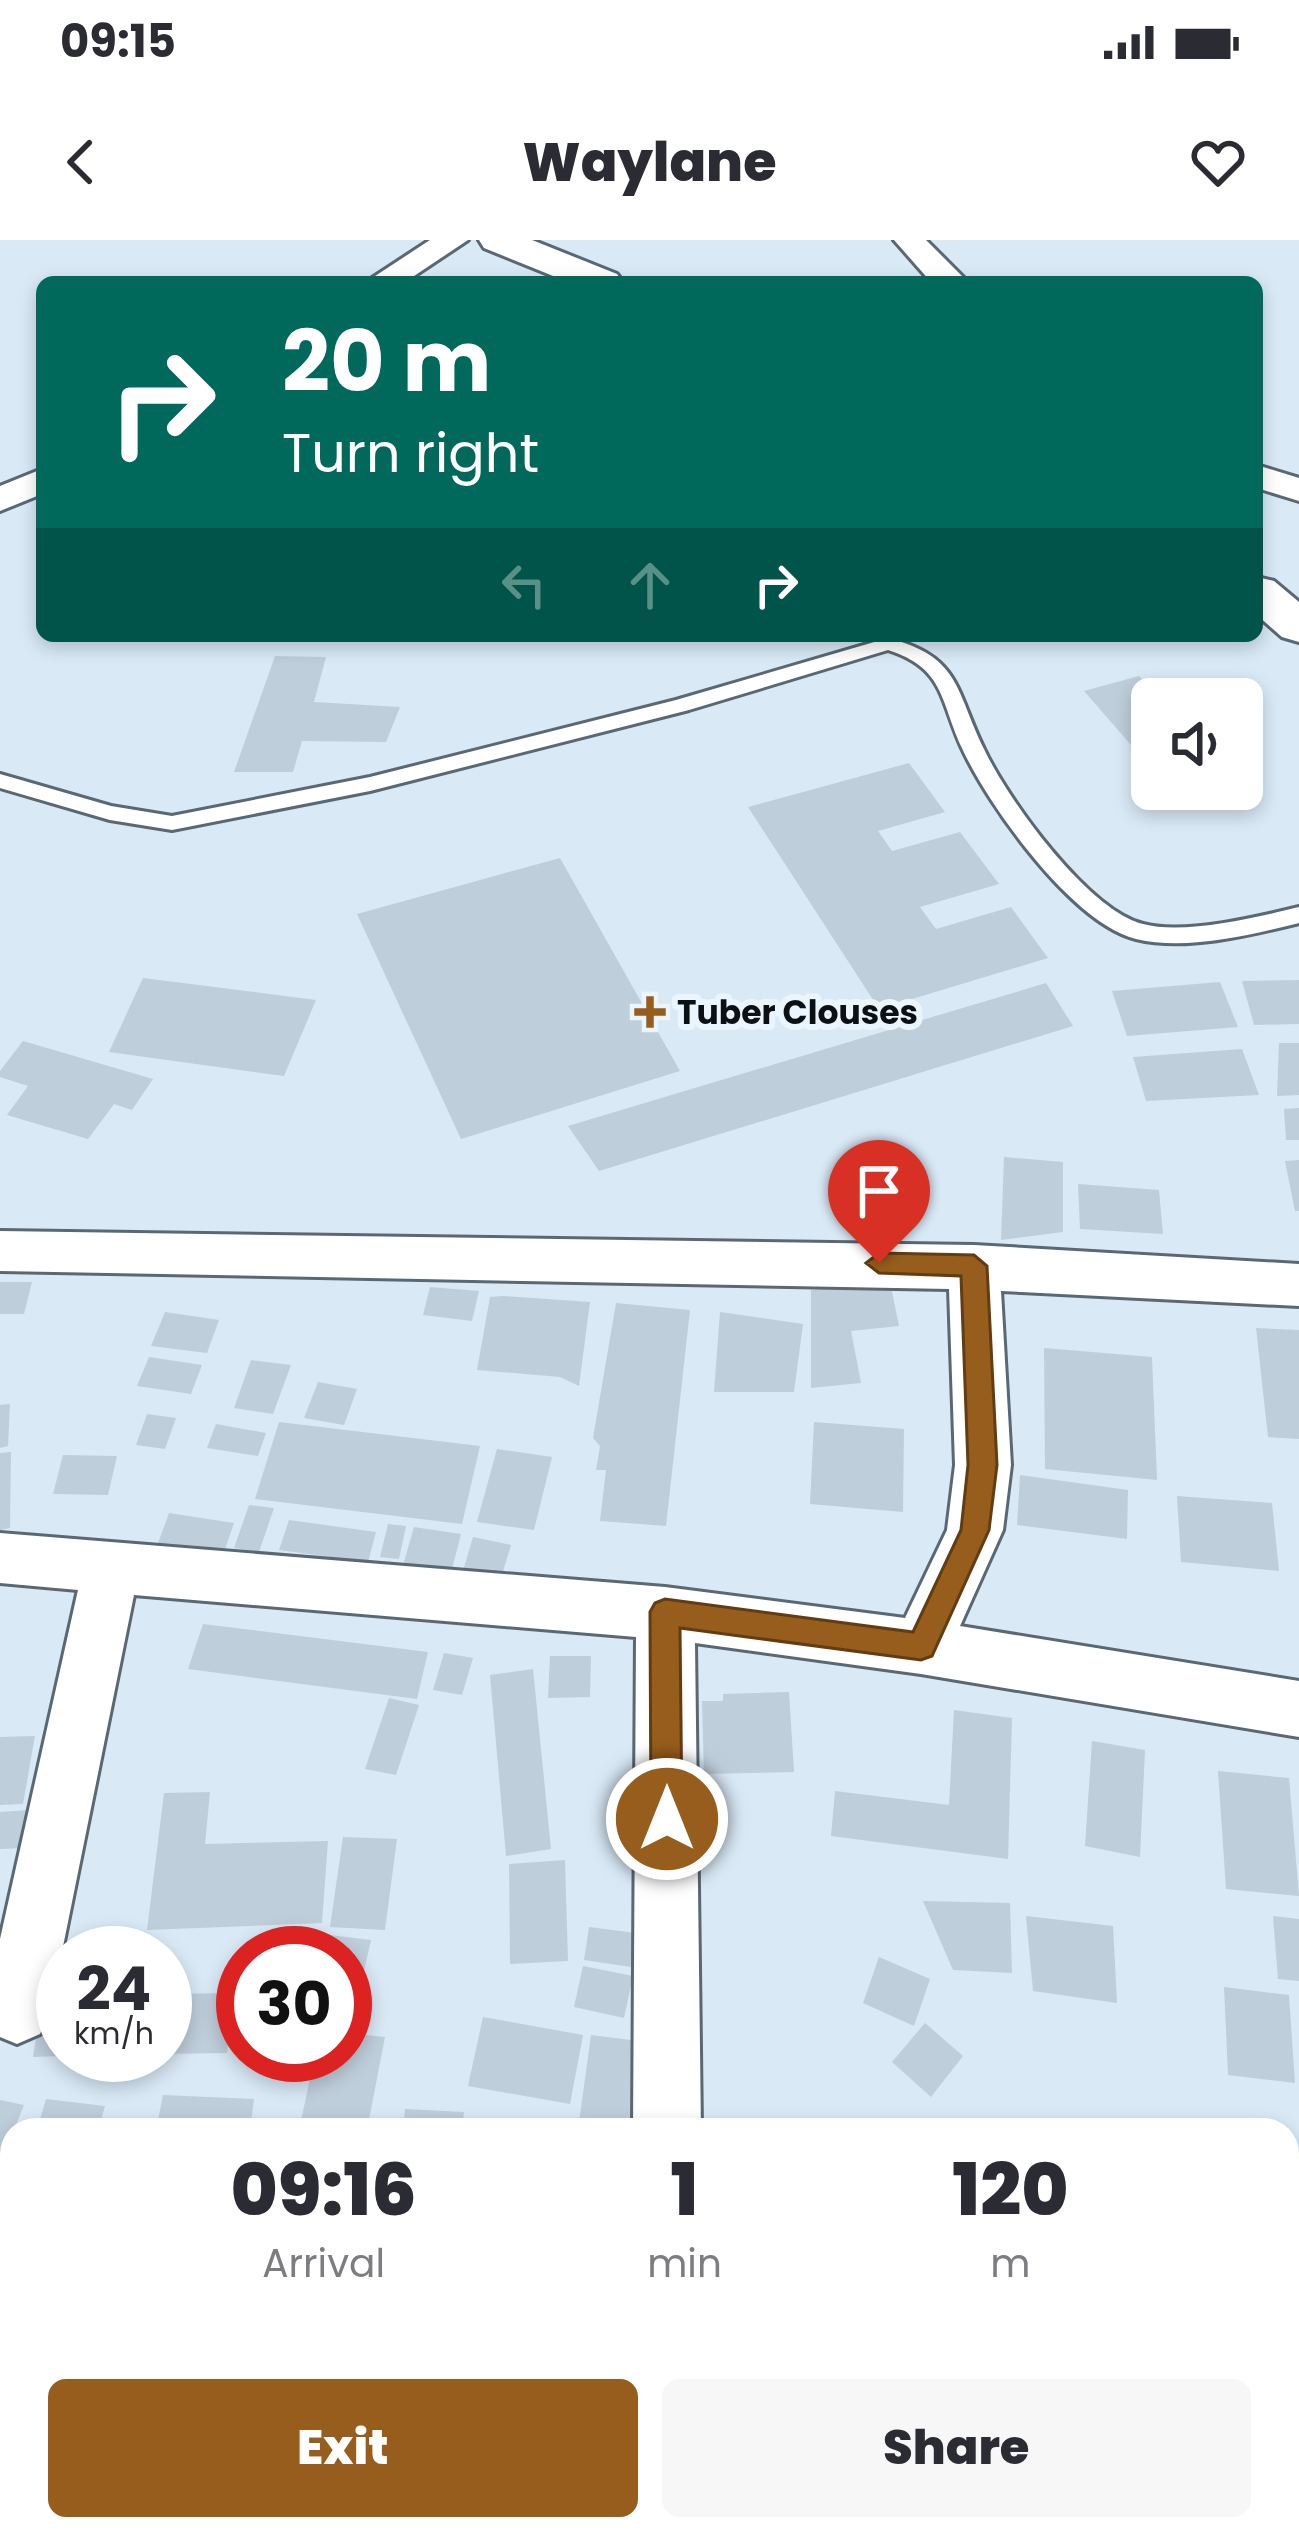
<!DOCTYPE html>
<style>
:root{--surface:#fff;--page:#f7f7f7;--text:#2b2b33;--muted:#7c7c81;--accent:#975d1c}
body{margin:0;font-family:Poppins,sans-serif;background:var(--page);color:var(--text);height:100vh;display:flex;flex-direction:column;font-size:45px;white-space:nowrap}
*{box-sizing:border-box;margin:0}
p{font-size:39px;color:var(--muted)}
.icon{flex:none;width:66px;height:66px;fill:none;stroke:currentColor;stroke-width:2;stroke-linecap:round;stroke-linejoin:round}
.map{position:relative;flex:1;overflow:hidden}
.details{position:absolute;left:0px;top:1878px;width:1299px;height:423px;display:flex;flex-direction:column;background:var(--surface);border-radius:36px 36px 0 0;box-shadow:0 6px 18px #0003}
.details>*{flex:none}
.banner{position:absolute;left:36px;top:36px;width:1227px;height:366px;border-radius:18px;box-shadow:0 6px 18px #0003;background:#00695c;color:#fff;overflow:hidden}
.fabs{position:absolute;left:1131px;top:438px;display:grid;gap:24px}
.fabs a{display:grid;place-items:center;width:132px;height:132px;border-radius:18px;background:var(--surface);box-shadow:0 6px 18px #0003;font-size:60px}
.speed{position:absolute;left:36px;top:1686px;display:flex;gap:24px;font-size:60px;font-weight:700;text-align:center}
.speed>*{display:grid;place-content:center;width:156px;height:156px;border-radius:50%;background:var(--surface);box-shadow:0 6px 18px #0003;line-height:1}
.speed small{font-size:30px;font-weight:400}
.speed .limit{border:18px solid #d22;background:#fff;color:#111}
.pin{position:absolute;display:grid;place-items:center;width:102px;height:102px;color:#fff;margin:-123px -51px;border-radius:50% 50% 50% 0;rotate:-45deg;box-shadow:0 0 12px #0007}
.pin .icon{rotate:45deg}
.me{position:absolute;width:132px;margin:-66px;rotate:0deg;stroke-linejoin:round;filter:drop-shadow(0 0 9px #0008)}
.turn{display:flex;align-items:center;gap:42px;height:252px;padding:0 48px;font-size:54px}
.turn .icon{width:156px;height:156px;stroke-width:2.5}
.turn b{display:block;font-size:84px;line-height:102px}
.lanes{display:flex;align-items:center;height:114px;padding:0 48px;background:#0003;justify-content:center;gap:60px;direction:ltr}
.lanes .off{opacity:.35}
.eta{display:flex;justify-content:space-evenly;align-items:center;height:204px;text-align:center}
.eta b{font-size:72px;font-weight:800;line-height:84px}
.button{display:flex;gap:24px;margin-top:auto;padding:24px 48px}
.button a{flex:1;height:138px;border-radius:18px;background:var(--accent);color:#fff;font-size:48px;font-weight:800;line-height:138px;text-align:center}
.button a+a{background:var(--page);color:var(--text)}
.status{display:flex;justify-content:space-between;align-items:center;height:84px;padding:0 60px;background:var(--surface);direction:ltr}
.status svg{height:33px;fill:currentColor}
header{display:flex;justify-content:space-between;align-items:center;height:156px;padding:0 48px;background:var(--surface);font-size:54px;font-weight:800}
.map>svg:first-child{display:block}
.building{fill:#bfcedb}
.lines{fill:none;stroke-linecap:round;stroke-linejoin:round}
.lane-casing{stroke:#5a6874;stroke-width:6}
.street-casing{stroke:#5a6874;stroke-width:6}
.secondary-casing{stroke:#5a6874;stroke-width:6}
.lane{fill:#fff;fill-rule:evenodd}
.street{fill:#fff;fill-rule:evenodd}
.secondary{fill:#fff;fill-rule:evenodd}
.route{fill:#975d1c;stroke:#623c12;stroke-width:3}
.poi-dot{fill:#975d1c;stroke:#ebf5fd;stroke-width:4.5}
.labels{text-anchor:middle;stroke-width:12;stroke-linejoin:round;paint-order:stroke}
.poi-label{font-size:33px;font-weight:bold;fill:#0b1014;stroke:#ebf5fd;text-anchor:start}
</style>
<div class="status"><b>09:15</b><svg viewBox="0 0 49 12"><path d="M0 12V9h3v3zM5 12V6h3v6zM10 12V3h3v9zM15 12V0h3v12zM26 1h20v11H26zM47 4h2v5h-2z"/></svg></div>
<header><svg class="icon" aria-label="back" viewBox="0 0 24 24"><path d="M15 5l-7 7 7 7"/></svg>Waylane<svg class="icon" aria-label="heart" viewBox="0 0 24 24"><path d="M12 20l-8-8c-3-5 5-10 8-4 3-6 11-1 8 4z"/></svg></header>
<div class="map">
<svg width="1299" height="2299" viewBox="0 0 1299 2299">
<rect width="100%" height="100%" fill="#d9e9f6"/>
<g class="building">
<polygon points="275,416 326,417 314,462 400,467 386,502 302,501 293,532 234,532"/>
<polygon points="1139,436 1161,459 1152,459 1152,529 1084,451"/>
<polygon points="909,523 945,572 878,591 892,611 960,592 999,644 920,667 936,689 1011,667 1048,718 879,769 748,567"/>
<polygon points="560,618 680,831 461,899 357,674"/>
<polygon points="143,738 316,760 284,836 109,812"/>
<polygon points="1299,740 1299,784 1254,785 1242,741"/>
<polygon points="1220,742 1238,787 1127,796 1112,751"/>
<polygon points="1046,743 1073,786 599,931 568,886"/>
<polygon points="23,801 153,839 132,870 114,864 88,899 7,875 28,846 0,837 0,831"/>
<polygon points="1279,803 1299,803 1299,855 1277,856"/>
<polygon points="1242,809 1259,855 1146,861 1133,817"/>
<polygon points="1299,868 1299,900 1286,900 1284,869"/>
<polygon points="1004,917 1063,922 1063,992 1001,1000"/>
<polygon points="1299,920 1299,971 1295,971 1285,921"/>
<polygon points="1078,944 1159,950 1163,994 1080,989"/>
<polygon points="0,1042 32,1042 24,1074 0,1074"/>
<polygon points="890,1042 899,1086 851,1091 861,1143 811,1148 811,1050"/>
<polygon points="430,1047 479,1051 472,1081 423,1075"/>
<polygon points="503,1056 590,1062 579,1146 560,1137 477,1130 490,1057"/>
<polygon points="616,1063 690,1070 666,1286 600,1281 606,1230 596,1230 600,1206 593,1198"/>
<polygon points="165,1072 219,1080 207,1113 151,1106"/>
<polygon points="720,1072 803,1084 794,1152 714,1152"/>
<polygon points="1256,1088 1299,1090 1299,1199 1268,1197"/>
<polygon points="1044,1108 1152,1117 1157,1240 1045,1229"/>
<polygon points="149,1117 202,1125 191,1154 137,1146"/>
<polygon points="251,1120 291,1125 273,1174 234,1168"/>
<polygon points="318,1142 357,1149 344,1185 304,1178"/>
<polygon points="10,1164 8,1206 0,1208 0,1165"/>
<polygon points="147,1174 176,1178 165,1209 136,1205"/>
<polygon points="279,1182 480,1206 462,1284 255,1259"/>
<polygon points="814,1182 904,1189 903,1272 810,1264"/>
<polygon points="216,1184 266,1193 258,1216 207,1208"/>
<polygon points="497,1209 552,1217 534,1290 477,1282"/>
<polygon points="11,1212 10,1288 0,1290 0,1213"/>
<polygon points="63,1215 117,1216 108,1255 53,1254"/>
<polygon points="1020,1235 1128,1250 1127,1299 1017,1285"/>
<polygon points="1177,1256 1272,1263 1279,1331 1181,1322"/>
<polygon points="249,1265 274,1268 259,1312 234,1308"/>
<polygon points="169,1273 234,1283 223,1315 157,1306"/>
<polygon points="289,1280 376,1292 368,1322 279,1310"/>
<polygon points="388,1284 406,1286 399,1319 380,1317"/>
<polygon points="414,1287 461,1294 450,1337 402,1329"/>
<polygon points="473,1297 511,1305 501,1338 463,1331"/>
<polygon points="203,1384 428,1412 417,1459 188,1429"/>
<polygon points="444,1413 473,1418 462,1455 433,1450"/>
<polygon points="550,1416 591,1416 590,1457 548,1458"/>
<polygon points="533,1429 551,1609 506,1616 490,1435"/>
<polygon points="789,1452 794,1532 704,1534 702,1461 723,1461 723,1454"/>
<polygon points="389,1458 419,1465 396,1535 365,1529"/>
<polygon points="954,1470 1012,1478 1008,1619 831,1596 835,1551 949,1565"/>
<polygon points="35,1496 23,1564 0,1565 0,1497"/>
<polygon points="1092,1501 1145,1510 1140,1617 1085,1606"/>
<polygon points="1218,1531 1289,1538 1299,1656 1226,1649"/>
<polygon points="210,1552 205,1604 328,1601 322,1683 147,1690 164,1553"/>
<polygon points="30,1570 25,1608 0,1609 0,1572"/>
<polygon points="343,1597 397,1599 385,1690 330,1687"/>
<polygon points="565,1620 568,1721 510,1724 509,1624"/>
<polygon points="923,1661 1010,1663 1012,1733 953,1730"/>
<polygon points="1026,1676 1113,1686 1117,1763 1033,1751"/>
<polygon points="1273,1676 1299,1679 1299,1741 1278,1739"/>
<polygon points="589,1687 636,1693 631,1727 584,1720"/>
<polygon points="322,1694 371,1700 356,1766 345,1764 345,1713 318,1713"/>
<polygon points="879,1717 930,1739 914,1786 863,1763"/>
<polygon points="583,1726 633,1736 624,1778 574,1767"/>
<polygon points="1224,1747 1289,1755 1295,1843 1228,1835"/>
<polygon points="234,1753 227,1813 165,1814 165,1754"/>
<polygon points="43,1756 63,1756 63,1816 33,1817"/>
<polygon points="483,1777 583,1795 570,1864 468,1846"/>
<polygon points="925,1783 963,1816 931,1857 892,1822"/>
<polygon points="345,1793 385,1797 367,1890 299,1890 315,1815 345,1815"/>
<polygon points="591,1795 639,1801 628,1890 578,1890"/>
<polygon points="163,1855 254,1859 250,1890 156,1890"/>
<polygon points="46,1859 105,1866 98,1890 37,1890"/>
<polygon points="0,1860 24,1865 0,1925"/>
<polygon points="405,1869 464,1872 462,1890 403,1890"/>
<polygon points="804,1880 804,1890 727,1890 727,1881"/>
<polygon points="0,1991 12,1994 12,2106 0,2103"/>
<polygon points="1287,2111 1299,2117 1299,2167 1287,2160"/>
<polygon points="10,2262 12,2289 117,2289 115,2299 2,2299"/>
<polygon points="335,2289 487,2289 484,2299 332,2299"/>
<polygon points="503,2289 656,2289 655,2299 501,2299"/>
</g>
<g class="lines">
<g class="lane-casing">
<path id="lane" d="M888 398C961 417 955 450 984 509 1008 560 1088 670 1143 684 1184 695 1258 677 1299 667V683C1250 695 1186 711 1136 699 1072 683 987 564 961 506 940 459 944 428 888 410L689 470 370 551 172 590 110 580 0 548V534L111 566 172 576 370 537 676 460Z"/>
</g>
<g class="street-casing">
<g id="street">
<polygon points="430,0 468,0 405,42 366,42"/>
<polygon points="894,0 926,0 968,42 931,42"/>
<polygon points="1257,225 1299,238 1299,261 1257,248"/>
<polygon points="42,229 42,254 0,271 0,246"/>
<polygon points="0,991 974,1005 1299,1024 1299,1066 1001,1051 1011,1225 1003,1290 960,1386 1299,1441 1299,1497 921,1434 695,1403 701,1890 633,1890 636,1397 134,1355 50,1771 40,1794 17,1804 0,1797 0,1699 78,1350 0,1343 0,1293 665,1347 905,1378 947,1290 955,1225 949,1049 0,1031"/>
<polygon points="646,2289 722,2289 723,2299 647,2299"/>
</g>
</g>
<g class="secondary-casing">
<g id="secondary">
<polygon points="479,0 532,0 617,34 623,42 568,42 484,8"/>
<polygon points="1257,337 1274,341 1299,362 1299,402 1282,397 1257,375"/>
</g>
</g>
<use href="#lane" class="lane"/>
<use href="#street" class="street"/>
<use href="#secondary" class="secondary"/>
</g>
<polygon class="route" points="879,1013 974,1015 987,1026 997,1225 989,1290 932,1416 921,1420 680,1388 682,1579 678,1590 667,1594 655,1590 651,1579 650,1372 655,1363 665,1359 913,1392 961,1290 968,1225 961,1036 879,1033 866,1023"/>
<path class="poi-dot" d="M644 754h12v12h12v12h-12v12h-12v-12h-12v-12h12z"/>
<g class="labels">
<g class="poi-label">
<text x="677" y="784">Tuber Clouses</text>
</g>
</g>
</svg>
<div class="fabs">
<a><svg class="icon" aria-label="sound" viewBox="0 0 24 24"><path d="M4 9h4l5-4v14l-5-4H4zM17 9q2 3 0 6"/></svg></a>
</div>
<div class="speed"><div>24<small>km/h</small></div><div class="limit">30</div></div>
<div class="pin" style="left:879px;top:1023px;background:#d93025"><svg class="icon" aria-label="arrive" viewBox="0 0 24 24"><path d="M6 21V4h12l-3 4 3 4H6"/></svg></div>
<svg class="me" style="left:667px;top:1579px" viewBox="-20 -20 40 40"><circle r="17" fill="#975d1c" stroke="#fff" stroke-width="3"/><path d="M0-11L8 9 0 5-8 9z" fill="#fff"/></svg>
<div class="banner">
<div class="turn"><svg class="icon" aria-label="right" viewBox="0 0 24 24"><path d="M7 20v-9h11M14 6l5 5-5 5"/></svg><div><b>20 m</b>Turn right</div></div>
<div class="lanes"><svg class="icon off" aria-label="left" viewBox="0 0 24 24"><path d="M17 20v-9H6M10 6l-5 5 5 5"/></svg><svg class="icon off" aria-label="ahead" viewBox="0 0 24 24"><path d="M12 20V5M6 11l6-6 6 6"/></svg><svg class="icon" aria-label="right" viewBox="0 0 24 24"><path d="M7 20v-9h11M14 6l5 5-5 5"/></svg></div>
</div>
<section class="details">
<div class="eta">
<div><b>09:16</b><p>Arrival</p></div>
<div><b>1</b><p>min</p></div>
<div><b>120</b><p>m</p></div>
</div>
<div class="button"><a>Exit</a><a>Share</a></div>
</section>
</div>
